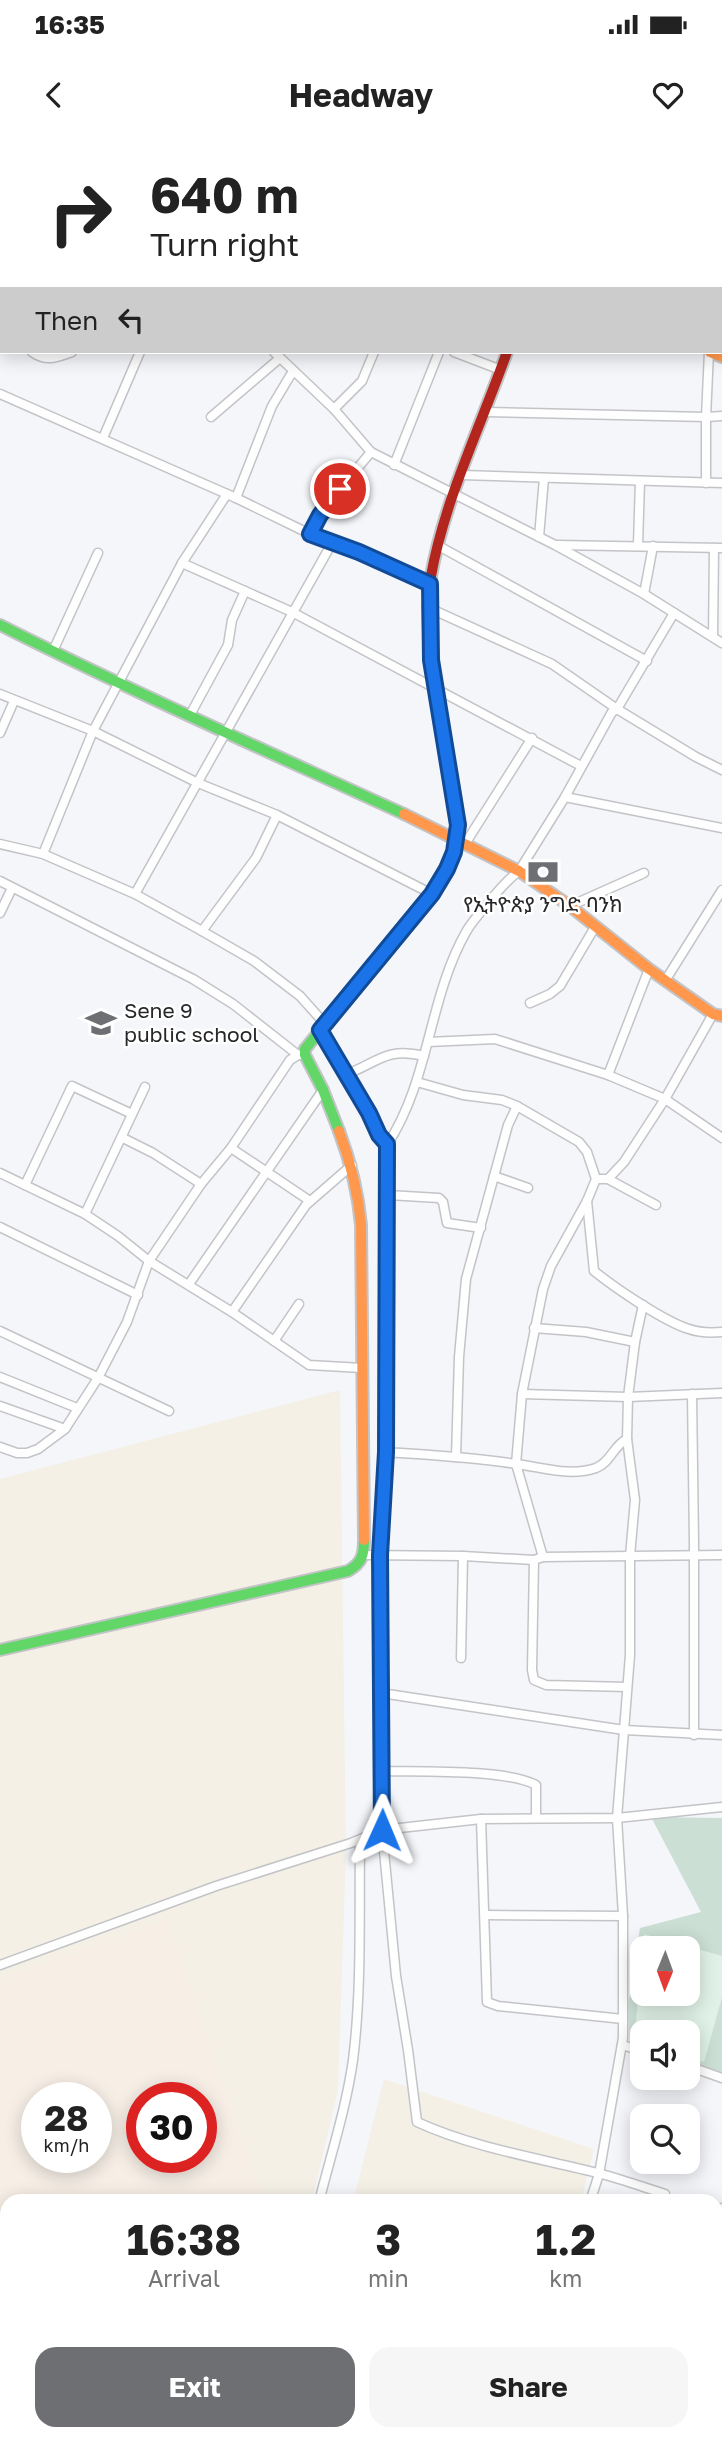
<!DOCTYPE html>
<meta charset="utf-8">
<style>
:root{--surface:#fff;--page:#f6f6f6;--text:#222;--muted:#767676;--accent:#6e6f72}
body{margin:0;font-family:"Golos Text","Noto Sans Ethiopic",sans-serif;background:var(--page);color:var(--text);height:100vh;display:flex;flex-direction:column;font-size:26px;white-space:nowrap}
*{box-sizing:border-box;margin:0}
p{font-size:23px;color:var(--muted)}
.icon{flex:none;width:38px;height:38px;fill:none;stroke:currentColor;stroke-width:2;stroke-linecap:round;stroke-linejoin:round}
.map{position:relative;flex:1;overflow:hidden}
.sheet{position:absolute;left:0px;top:2054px;width:723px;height:247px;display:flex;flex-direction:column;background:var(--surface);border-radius:21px 21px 0 0;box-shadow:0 4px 18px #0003}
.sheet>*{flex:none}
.banner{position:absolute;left:0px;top:0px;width:723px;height:214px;box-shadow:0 4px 18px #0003;background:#fff;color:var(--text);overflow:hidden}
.needle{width:46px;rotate:181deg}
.fabs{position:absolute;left:630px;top:1796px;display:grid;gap:14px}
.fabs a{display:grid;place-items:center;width:70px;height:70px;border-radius:14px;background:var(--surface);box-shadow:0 4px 18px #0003;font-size:35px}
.speed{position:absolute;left:21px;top:1942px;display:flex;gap:14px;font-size:35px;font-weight:700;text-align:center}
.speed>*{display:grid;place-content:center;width:91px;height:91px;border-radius:50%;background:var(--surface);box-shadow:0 4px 18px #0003;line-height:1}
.speed small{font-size:18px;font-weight:400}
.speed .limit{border:10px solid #d22;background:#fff;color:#111}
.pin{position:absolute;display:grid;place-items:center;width:60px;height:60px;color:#fff;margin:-30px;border:4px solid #fff;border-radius:50%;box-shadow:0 2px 7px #0007}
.me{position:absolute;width:77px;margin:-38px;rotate:1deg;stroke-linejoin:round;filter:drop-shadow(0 0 5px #0008)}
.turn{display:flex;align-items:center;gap:24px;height:147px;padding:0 35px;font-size:32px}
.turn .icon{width:91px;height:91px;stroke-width:2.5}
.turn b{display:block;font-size:49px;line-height:60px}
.then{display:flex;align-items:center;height:66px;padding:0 35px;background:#0003;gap:14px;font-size:26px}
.eta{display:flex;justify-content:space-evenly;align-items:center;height:119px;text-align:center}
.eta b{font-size:42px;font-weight:700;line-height:49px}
.action{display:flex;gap:14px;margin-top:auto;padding:14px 35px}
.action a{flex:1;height:80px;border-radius:21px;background:var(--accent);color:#fff;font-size:28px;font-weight:700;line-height:80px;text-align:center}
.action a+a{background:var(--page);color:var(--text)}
.status{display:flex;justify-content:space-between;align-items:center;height:49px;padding:0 35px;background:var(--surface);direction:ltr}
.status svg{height:19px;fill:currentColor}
header{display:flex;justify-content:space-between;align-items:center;height:91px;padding:0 35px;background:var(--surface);font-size:32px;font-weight:700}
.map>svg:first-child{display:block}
.industrial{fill:#f4f0e6;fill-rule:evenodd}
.education{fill:#f7efe6;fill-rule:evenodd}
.green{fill:#e0f2e8}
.forest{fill:#cbdfd4}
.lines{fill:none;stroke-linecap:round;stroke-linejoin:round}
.street-casing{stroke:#c3c4c7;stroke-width:11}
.fast-casing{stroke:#c3c4c7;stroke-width:14}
.slow-casing{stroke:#c3c4c7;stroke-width:14}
.jam-casing{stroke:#c3c4c7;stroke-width:14}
.street{stroke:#fefefe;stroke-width:8}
.fast{stroke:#63d668;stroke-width:10}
.slow{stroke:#ff974d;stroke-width:10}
.jam{stroke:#b3261e;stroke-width:10}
.route-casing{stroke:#114b97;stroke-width:18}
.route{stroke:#1a73e8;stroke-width:12}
.labels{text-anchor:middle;stroke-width:5;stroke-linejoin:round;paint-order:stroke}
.poi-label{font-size:21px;fill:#262729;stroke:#fff}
</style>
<div class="status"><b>16:35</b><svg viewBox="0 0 49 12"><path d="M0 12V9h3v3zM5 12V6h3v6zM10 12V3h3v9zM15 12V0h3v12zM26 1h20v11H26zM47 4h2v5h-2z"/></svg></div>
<header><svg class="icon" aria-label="back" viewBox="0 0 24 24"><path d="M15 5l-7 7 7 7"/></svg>Headway<svg class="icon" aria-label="heart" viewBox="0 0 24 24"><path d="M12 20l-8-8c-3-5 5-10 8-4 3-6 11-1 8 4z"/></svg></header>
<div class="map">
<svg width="722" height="2300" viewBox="0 0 722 2300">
<rect width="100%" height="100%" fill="#f5f6fa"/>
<g class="industrial">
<path d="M340 1250 346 1712 338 1950 312 2061 7 2062V2294H78L80 2300H0V1339ZM37 1958H96V2018H37ZM142 1958H201V2018H142Z"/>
<polygon points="384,1939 594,2009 581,2061 353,2062"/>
<polygon points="294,2294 520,2294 518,2300 292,2300"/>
</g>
<path class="education" d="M167 1780 263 2061 7 2062V2181L0 2183V1839ZM37 1958H96V2018H37ZM142 1958H201V2018H142Z"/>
<polygon class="green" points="644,1793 722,1816 722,1857 704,1923 688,1918 688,1892 642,1892 642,1906 634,1903 642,1810 642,1853 688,1853 688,1808 642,1808"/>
<g class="forest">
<polygon points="651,1677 722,1678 722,1816 644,1794 634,1903 642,1906 642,1917 630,1913 628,1866 640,1788 701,1772"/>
<polygon points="722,1857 722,1941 688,1930 688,1918 704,1922"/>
<polygon points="722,2084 722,2201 716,2199 716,2099 718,2099"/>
</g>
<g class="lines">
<g class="street-casing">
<g id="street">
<polyline points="9,0 12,2"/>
<polyline points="106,0 109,2"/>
<polyline points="488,0 490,2"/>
<polyline points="553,0 554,2"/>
<polyline points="27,2 29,0"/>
<polyline points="130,2 131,0"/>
<polyline points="292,2 292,0"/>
<polyline points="615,2 616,0"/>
<polyline points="721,69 722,69"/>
<polyline points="0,192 2,193"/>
<path d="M32 212C46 222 56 218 72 212"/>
<polyline points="274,212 334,269 371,312 555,405 644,454 722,503"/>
<polyline points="454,212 501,230"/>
<polyline points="0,254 236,358 310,394 359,412 430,444"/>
<polyline points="334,269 362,241 374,212"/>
<polyline points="486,272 706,277 722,276"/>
<polyline points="211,277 280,218"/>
<polyline points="103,298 140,212"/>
<polyline points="394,325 439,212"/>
<polyline points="462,335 722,343"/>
<polyline points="706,343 706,277 709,212"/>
<polyline points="236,358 272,266 293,231"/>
<polyline points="310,394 330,361 371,312"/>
<polyline points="539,397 544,338"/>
<polyline points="437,405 647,521"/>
<polyline points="557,405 722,408"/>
<polyline points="638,405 640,341"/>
<polyline points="182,423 292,472 581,626"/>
<polyline points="644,454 653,406"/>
<polyline points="429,468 552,524 617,569 696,617 722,630"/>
<polyline points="713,497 714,408"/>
<polyline points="53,511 98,413"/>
<polyline points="0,554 93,591 198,643 277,675 432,754"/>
<polyline points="190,575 228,505 232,480 245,451"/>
<polyline points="0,593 14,561"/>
<polyline points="565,657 722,688"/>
<polyline points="0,704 43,714 135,754 202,791 254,821 300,856 325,884"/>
<polyline points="465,704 532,598"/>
<polyline points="43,714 93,591 182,423 227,354"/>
<polyline points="0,741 193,839 233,864 298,915"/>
<polyline points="135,754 332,403"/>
<polyline points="570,766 644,733"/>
<polyline points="0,773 12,748"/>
<polyline points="202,791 256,718 277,675"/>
<polyline points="665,841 722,750"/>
<polyline points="530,863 550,854 560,846 595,787"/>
<polyline points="320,890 369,973 379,995 387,1005"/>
<polyline points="428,902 495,899 608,935 665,959 722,998"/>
<path d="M347 934C379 922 385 907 424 916"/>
<polyline points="608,935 649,829"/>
<polyline points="417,942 463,955 502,960 517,966 579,1002 587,1012 596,1039 587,1061 551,1126 543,1149 522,1254 516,1324 543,1417"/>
<polyline points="123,998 153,1013 201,1044"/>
<polyline points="231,1008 310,1061"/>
<polyline points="0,1033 85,1074 118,1096 149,1121 232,1172 309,1225 362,1228"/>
<polyline points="494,1036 528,1048"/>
<polyline points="596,1039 608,1039 624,1022 665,959 713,874"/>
<polyline points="608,1039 656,1065"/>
<polyline points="25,1045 72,946 132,974"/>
<polyline points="388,1055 439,1058 443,1062 447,1083 481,1088"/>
<path d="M587 1061 594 1131C615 1148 665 1182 689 1189 700 1193 710 1193 722 1192"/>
<polyline points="85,1074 145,947"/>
<polyline points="0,1087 138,1155"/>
<polyline points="189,1144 323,950"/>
<polyline points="232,1172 306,1065 352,1025"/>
<polyline points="534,1188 586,1192 635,1202"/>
<polyline points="0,1191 169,1271"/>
<polyline points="274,1201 299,1164"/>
<polyline points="0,1237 77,1268"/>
<polyline points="522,1254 628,1257 722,1253"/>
<polyline points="692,1254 694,1403 694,1595"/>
<polyline points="0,1266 65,1289"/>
<polyline points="0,1307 17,1313 27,1313 38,1309 65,1289 98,1238 127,1182 149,1121 201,1044 231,1008 290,920 298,915 305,915"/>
<path d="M386 1312C429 1315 473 1317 516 1324 542 1327 570 1337 596 1328 611 1322 613 1306 627 1299"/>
<polyline points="456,1317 459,1217 466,1139 508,985 517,966"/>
<polyline points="364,1415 463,1416 534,1420 543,1417 722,1415"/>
<polyline points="534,1420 532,1530 534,1540 546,1545 627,1547"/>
<polyline points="461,1518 463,1416"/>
<polyline points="381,1553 624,1590 722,1595"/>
<path d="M382 1631C419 1632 506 1629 536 1645V1678"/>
<polyline points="481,1679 487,1862 498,1866 623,1879"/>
<polyline points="485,1775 623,1776"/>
<polyline points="0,1825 216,1746 351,1703 382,1690 481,1679 617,1678 722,1667"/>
<polyline points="622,1905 642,1911"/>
<polyline points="688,1926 722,1938"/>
<path d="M665 2054C643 2047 621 2039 598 2033 538 2018 474 2008 417 1982L408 1910 396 1836 382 1690 380 1415 386 1312 387 1005C430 940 428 859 466 792 471 783 479 774 486 766 496 753 506 741 519 731L565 657 612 572 617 569 674 473"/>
<path d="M319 2062C331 2014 346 1969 353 1920 362 1848 359 1773 360 1700"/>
<polyline points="590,2062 599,2034 623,1898 623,1776 617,1678 630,1515 630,1416 635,1360 627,1299 628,1257 635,1202 643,1165"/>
<polyline points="718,2082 722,2068"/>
<polyline points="132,2294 134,2300"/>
<polyline points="639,2294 654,2299"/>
<polyline points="265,2300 267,2294"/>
<polyline points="528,2300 529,2294"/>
<polyline points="591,2300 592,2294"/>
</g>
</g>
<g class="fast-casing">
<g id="fast">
<path d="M0 485C133 552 269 612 404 674"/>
<polyline points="339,991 323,950 305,915 305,909 432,754 455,708 458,693 457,667 430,515 428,467 431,436"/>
<path d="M0 1510 348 1431C362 1423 364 1415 364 1400"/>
</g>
</g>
<g class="slow-casing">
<g id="slow">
<polyline points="710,212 722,217"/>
<polyline points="404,674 519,731 570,766 649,829 713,874 722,876"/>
<path d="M339 991C351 1023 358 1051 361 1085L364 1400"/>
</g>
</g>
<g class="jam-casing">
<path id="jam" d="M431 436C445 358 481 286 507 212"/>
</g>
<use href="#street" class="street"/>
<use href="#fast" class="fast"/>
<use href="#slow" class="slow"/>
<use href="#jam" class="jam"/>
</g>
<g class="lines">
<g class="route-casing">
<polyline id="route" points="340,349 320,375 310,394 359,412 430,444 431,520 458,685 454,712 447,729 432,754 320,890 369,973 379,995 387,1004 386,1312 380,1415 382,1690"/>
</g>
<use href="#route" class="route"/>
</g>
<defs>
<g id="bank-bare" transform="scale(2.415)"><path d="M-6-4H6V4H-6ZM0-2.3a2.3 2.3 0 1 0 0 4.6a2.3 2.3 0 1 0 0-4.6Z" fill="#6e6f72" stroke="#fff" stroke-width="2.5" paint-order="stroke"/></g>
<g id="school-bare" transform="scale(2.415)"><path d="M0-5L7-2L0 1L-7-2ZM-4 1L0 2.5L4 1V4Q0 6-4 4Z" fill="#6e6f72" stroke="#fff" stroke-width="2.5" paint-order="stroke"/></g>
</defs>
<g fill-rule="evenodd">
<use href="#bank-bare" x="543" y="732"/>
<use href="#school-bare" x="101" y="883"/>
</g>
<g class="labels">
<g class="poi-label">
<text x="543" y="772">የኢትዮጵያ ንግድ ባንክ</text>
<text x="124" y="878" text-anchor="start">Sene 9<tspan x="124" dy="24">public school</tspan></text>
</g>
</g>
</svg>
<div class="fabs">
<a><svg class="needle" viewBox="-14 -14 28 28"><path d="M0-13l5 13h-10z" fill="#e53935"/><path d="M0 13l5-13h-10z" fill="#767676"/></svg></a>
<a><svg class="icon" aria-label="sound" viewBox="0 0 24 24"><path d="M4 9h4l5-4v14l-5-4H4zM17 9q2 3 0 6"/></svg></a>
<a><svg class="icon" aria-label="search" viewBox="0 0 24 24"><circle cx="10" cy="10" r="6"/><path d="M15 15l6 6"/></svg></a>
</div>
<div class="speed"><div>28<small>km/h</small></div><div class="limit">30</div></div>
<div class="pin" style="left:340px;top:349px;background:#d93025"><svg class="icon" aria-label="arrive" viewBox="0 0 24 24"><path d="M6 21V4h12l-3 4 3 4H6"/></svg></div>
<svg class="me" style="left:382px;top:1690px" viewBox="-20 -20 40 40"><path d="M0-17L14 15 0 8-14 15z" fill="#1a73e8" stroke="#fff" stroke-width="4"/></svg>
<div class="banner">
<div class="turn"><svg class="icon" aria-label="right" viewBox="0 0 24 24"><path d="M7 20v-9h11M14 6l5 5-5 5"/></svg><div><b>640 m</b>Turn right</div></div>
<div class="then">Then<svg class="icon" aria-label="left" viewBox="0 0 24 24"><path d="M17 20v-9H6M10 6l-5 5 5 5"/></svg></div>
</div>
<section class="sheet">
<div class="eta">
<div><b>16:38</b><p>Arrival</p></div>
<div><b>3</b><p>min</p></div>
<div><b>1.2</b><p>km</p></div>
</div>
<div class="action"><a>Exit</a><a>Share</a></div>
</section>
</div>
